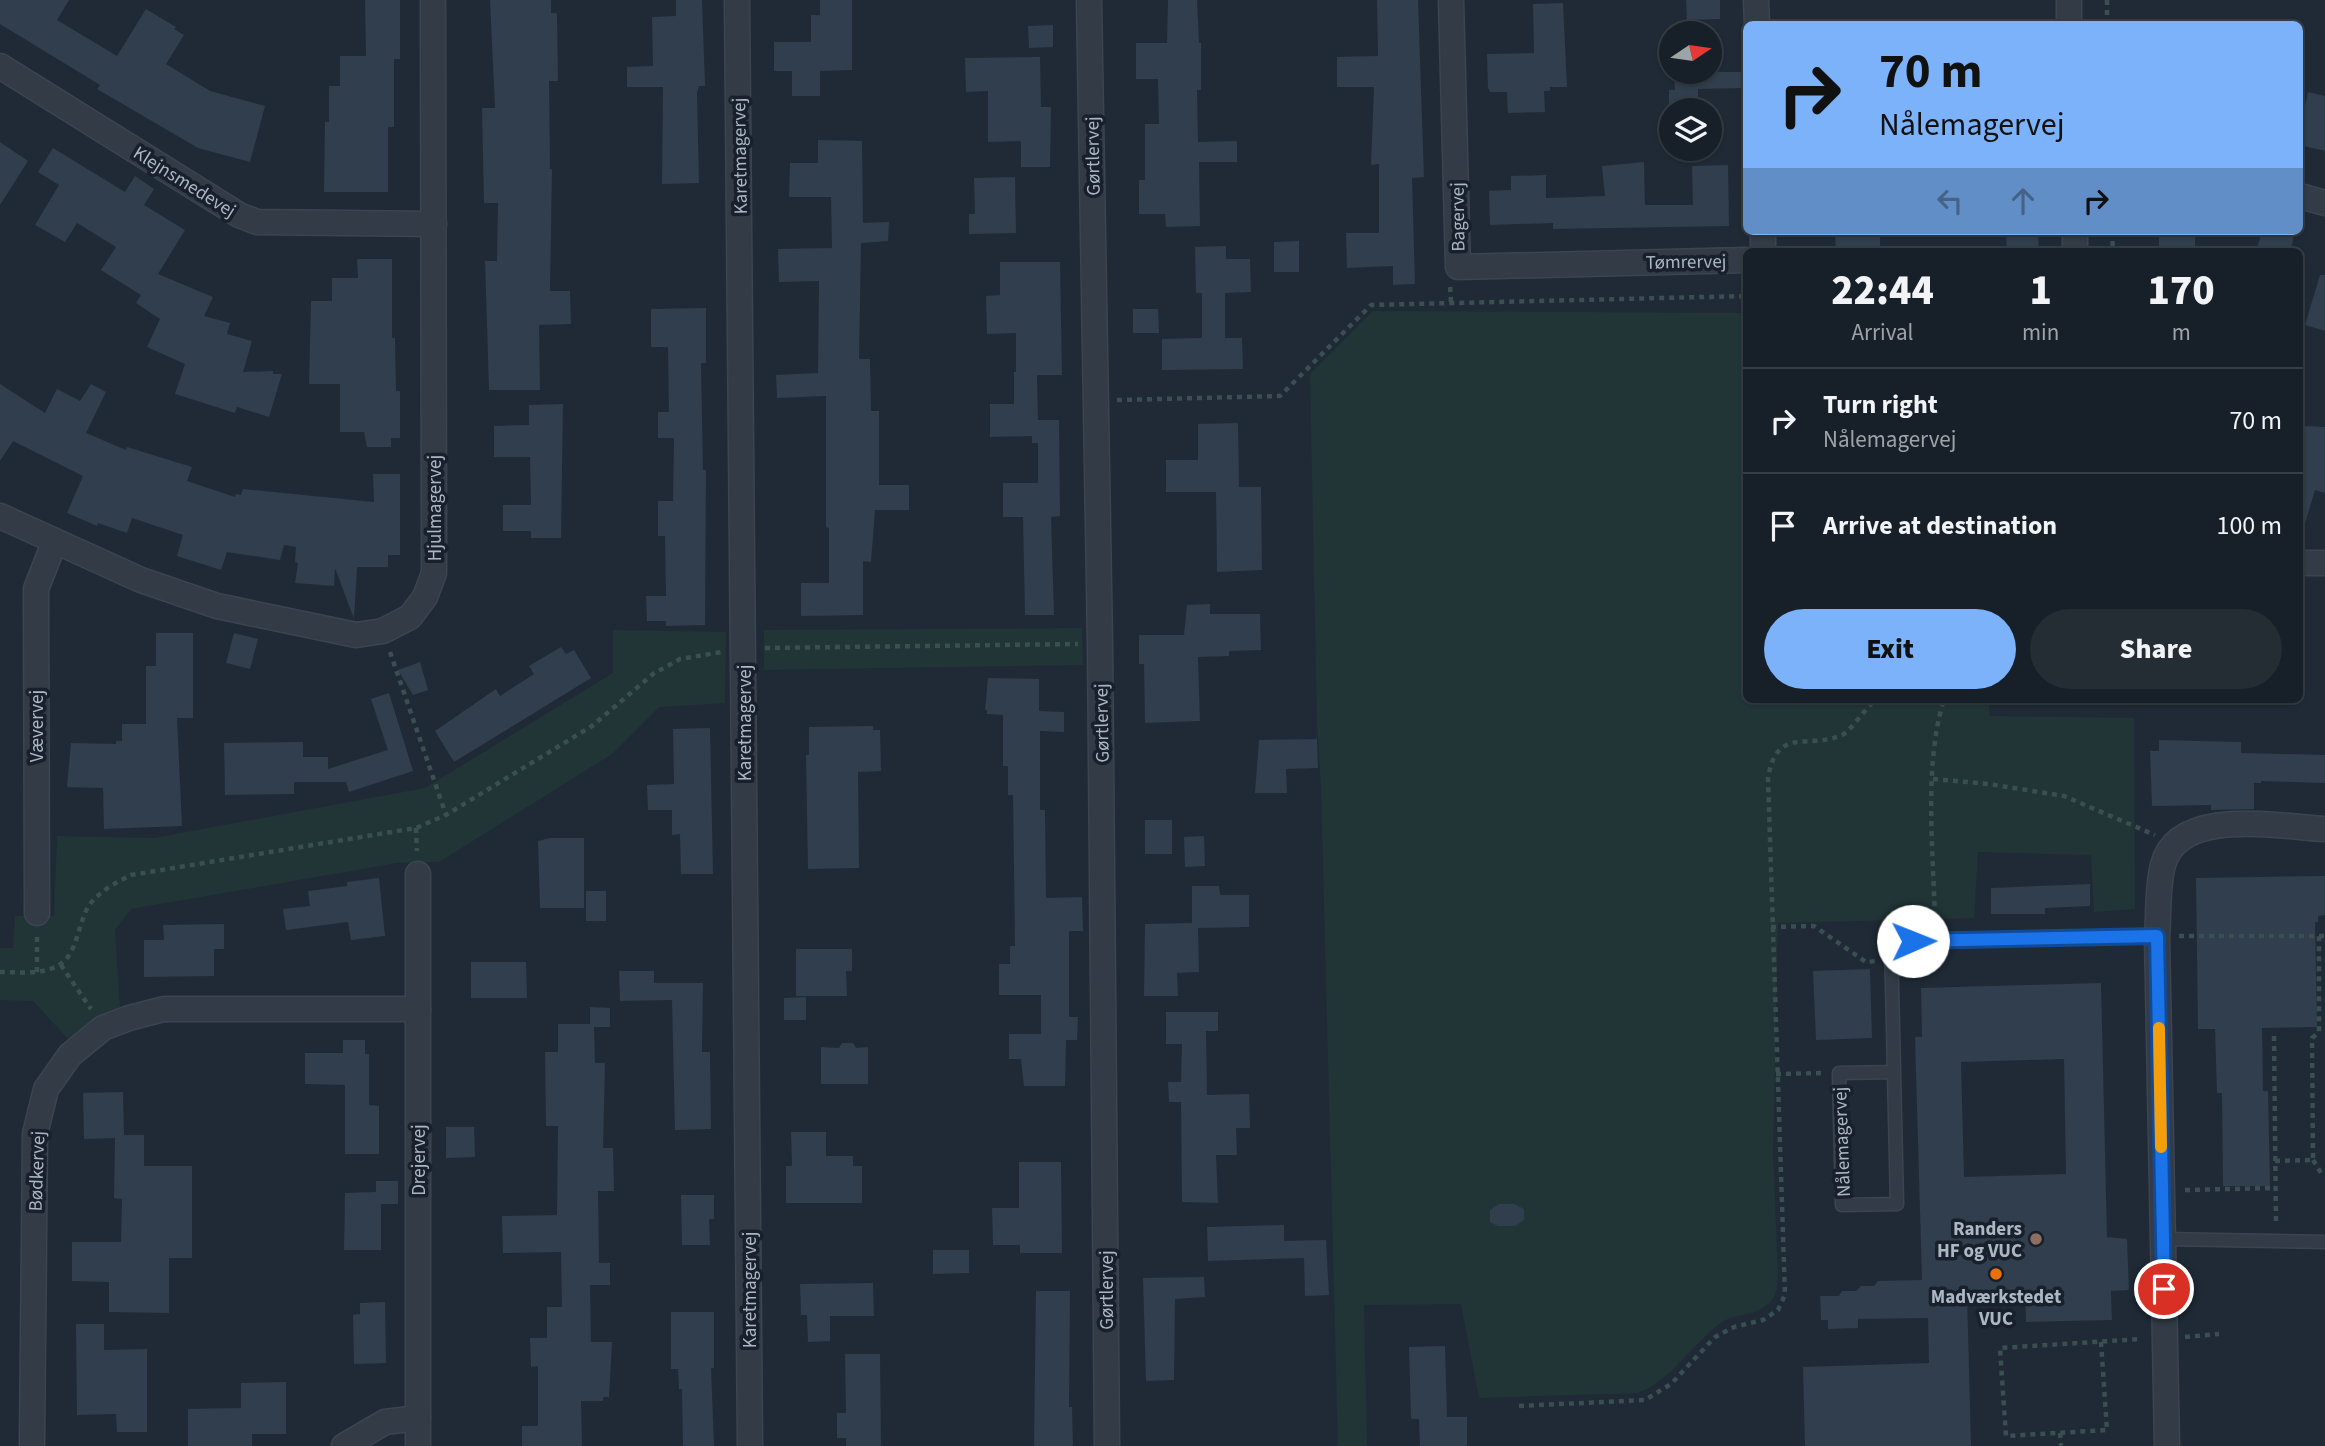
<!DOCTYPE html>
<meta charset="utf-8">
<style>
:root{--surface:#172028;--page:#242d34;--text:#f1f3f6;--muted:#9ea3a8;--line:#363e45;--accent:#7bb2f9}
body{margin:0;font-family:"Source Sans 3",sans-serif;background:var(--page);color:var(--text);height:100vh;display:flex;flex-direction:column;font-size:26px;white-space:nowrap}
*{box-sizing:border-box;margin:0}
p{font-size:23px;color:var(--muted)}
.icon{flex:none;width:38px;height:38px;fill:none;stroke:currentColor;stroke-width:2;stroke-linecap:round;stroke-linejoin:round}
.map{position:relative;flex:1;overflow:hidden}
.drawer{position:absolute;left:1743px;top:248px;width:560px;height:455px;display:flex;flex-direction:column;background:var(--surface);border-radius:10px;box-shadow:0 2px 5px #0004,0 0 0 2px var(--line)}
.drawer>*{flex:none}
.top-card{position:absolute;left:1743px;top:21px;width:560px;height:214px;border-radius:10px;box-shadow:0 2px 5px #0004,0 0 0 2px var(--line);background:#7bb2f9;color:#111;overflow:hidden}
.needle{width:46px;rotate:77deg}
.fabs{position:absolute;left:1659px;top:21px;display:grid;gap:14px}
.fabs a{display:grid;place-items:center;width:63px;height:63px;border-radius:50%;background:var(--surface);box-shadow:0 2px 5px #0004,0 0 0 2px var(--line);font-size:35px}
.pin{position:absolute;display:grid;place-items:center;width:60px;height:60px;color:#fff;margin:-30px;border:4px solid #fff;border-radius:50%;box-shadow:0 2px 7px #0007}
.me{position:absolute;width:77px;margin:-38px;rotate:89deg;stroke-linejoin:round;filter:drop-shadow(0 0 5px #0008)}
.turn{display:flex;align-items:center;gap:24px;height:147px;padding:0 21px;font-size:32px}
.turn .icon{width:91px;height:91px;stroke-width:2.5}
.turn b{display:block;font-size:49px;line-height:60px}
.lanes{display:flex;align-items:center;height:66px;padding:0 21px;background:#0003;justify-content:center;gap:35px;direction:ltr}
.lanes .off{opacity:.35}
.eta{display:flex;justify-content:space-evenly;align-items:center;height:119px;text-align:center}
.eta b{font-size:42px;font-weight:800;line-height:49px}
.cta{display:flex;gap:14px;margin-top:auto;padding:14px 21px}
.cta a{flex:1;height:80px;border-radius:42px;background:var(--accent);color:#111;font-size:28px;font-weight:800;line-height:80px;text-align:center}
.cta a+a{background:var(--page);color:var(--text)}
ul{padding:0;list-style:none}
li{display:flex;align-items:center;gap:21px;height:105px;padding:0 21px;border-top:2px solid var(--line)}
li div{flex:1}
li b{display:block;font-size:26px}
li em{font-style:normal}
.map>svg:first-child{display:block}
.green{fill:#213537}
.building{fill:#303e4d;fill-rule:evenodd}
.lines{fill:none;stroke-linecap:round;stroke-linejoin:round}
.service-casing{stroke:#3c4450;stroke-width:15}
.minor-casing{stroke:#3c4450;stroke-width:27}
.path{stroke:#394f50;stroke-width:4.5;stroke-dasharray:5 5;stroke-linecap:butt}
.service{stroke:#323b46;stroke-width:12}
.minor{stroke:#323b46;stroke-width:24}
.route-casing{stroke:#114b97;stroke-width:18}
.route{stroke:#1a73e8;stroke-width:12}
.slow{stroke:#f59e0b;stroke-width:12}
.education-dot{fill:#8d6e63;stroke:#18202b;stroke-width:2.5}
.food-dot{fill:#e8710a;stroke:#18202b;stroke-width:2.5}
.labels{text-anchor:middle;stroke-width:7;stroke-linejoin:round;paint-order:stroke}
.street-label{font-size:19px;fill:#acb6c4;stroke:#18202b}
.poi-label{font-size:19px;font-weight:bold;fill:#acb6c4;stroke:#18202b;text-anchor:end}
</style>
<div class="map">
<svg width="2325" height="1446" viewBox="0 0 2325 1446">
<rect width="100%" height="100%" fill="#1f2a36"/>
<g class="green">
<path d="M1373 311 1746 313V700H1990L1989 716 2134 718 2135 909 2094 912 2091 855 1978 852 1974 918 1778 923 1773 1154 1778 1274C1777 1285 1778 1295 1769 1303 1755 1317 1733 1313 1719 1324 1691 1346 1671 1380 1638 1393L1479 1398 1461 1304 1364 1305 1367 1446H1338L1321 787 1317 724 1310 374Z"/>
<polygon points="1082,628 1083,665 764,670 764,630"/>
<polygon points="613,630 726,632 725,703 659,707 612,754 439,862 397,863 131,909 115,930 120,1008 92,1023 70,1041 33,1001 0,1000 0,948 13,948 15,916 54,916 57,836 154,838 425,788 613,673"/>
</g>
<g class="building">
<polygon points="0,0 69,0 57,20 117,56 146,9 176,27 174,29 184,35 166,64 210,91 265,106 250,162 198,148 97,89 100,85 0,24"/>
<polygon points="365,0 400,0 400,59 394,59 394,127 388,127 388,192 324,192 325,122 329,122 329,86 340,86 340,56 366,56"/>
<polygon points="490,0 551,0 551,13 557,13 558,81 549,81 550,169 552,169 550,291 570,291 571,324 539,325 540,390 489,390 485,261 497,261 498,203 484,203 482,108 495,108"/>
<polygon points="676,0 702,0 705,86 699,86 697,93 699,183 662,184 663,87 627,87 627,67 653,66 652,17 676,16"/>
<polygon points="820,0 852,0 852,70 820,71 820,96 792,96 792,71 774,71 774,42 811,42 811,15 820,15"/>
<polygon points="1168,0 1197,0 1199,43 1201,43 1201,90 1197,90 1198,142 1237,141 1237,162 1199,162 1200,226 1166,227 1165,214 1139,214 1139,180 1145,180 1145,124 1159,124 1158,79 1136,79 1136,43 1167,43"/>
<polygon points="1377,0 1418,0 1424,177 1412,178 1415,284 1393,285 1393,266 1347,268 1346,233 1379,233 1379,164 1371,165 1374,87 1337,87 1337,57 1378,56"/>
<polygon points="1686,0 1720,0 1720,19 1687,20"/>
<polygon points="1563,3 1567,87 1550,87 1550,91 1544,91 1545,112 1508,113 1507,92 1490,92 1488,88 1487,54 1534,53 1533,4"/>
<polygon points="1053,25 1053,47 1029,48 1028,26"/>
<polygon points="1040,57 1041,107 1051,107 1050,167 1021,167 1021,141 988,142 988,91 966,92 965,58"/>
<polygon points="1674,72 1744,72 1745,88 1698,89 1698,109 1669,110 1669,90 1675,90"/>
<polygon points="2308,92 2325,96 2325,151 2300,145 2300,129"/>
<polygon points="818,140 862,141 863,223 889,222 888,241 861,243 859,359 870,359 871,411 879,411 879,485 909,485 909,510 875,510 871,562 863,561 863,615 801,616 801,583 829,583 829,528 826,527 826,396 777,398 776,375 818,373 819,281 779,282 778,249 832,248 831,197 789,197 790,163 818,163"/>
<polygon points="0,142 28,161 0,205"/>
<polygon points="53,148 125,192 135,176 154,189 144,205 185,230 158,274 213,297 204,316 230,323 227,334 252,341 243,372 273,371 273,374 282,374 269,417 237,407 235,413 175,394 185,364 147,347 160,319 136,303 141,295 101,270 116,247 77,223 65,242 35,225 59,185 38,172"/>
<polygon points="1644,162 1645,205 1693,205 1692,166 1728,165 1729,226 1553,229 1553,223 1490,225 1489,191 1511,190 1511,176 1546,175 1546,198 1605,196 1602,166"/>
<polygon points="1015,177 1016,233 969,234 969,214 975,214 974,178"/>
<polygon points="1835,231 1880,231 1880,252 1836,252"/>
<polygon points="2006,231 2038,231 2039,252 2007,252"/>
<rect x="2159" y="231" width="36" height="21"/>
<polygon points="2262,231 2294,236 2290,252 2256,252"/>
<polygon points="1299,241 1299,272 1274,272 1274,242"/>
<polygon points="1226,246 1226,259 1250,259 1251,292 1225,293 1225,338 1242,338 1243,369 1162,370 1162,339 1202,338 1202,293 1196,293 1195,247"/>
<polygon points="357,259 392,259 392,338 395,338 396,391 400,391 400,438 391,438 391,447 367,447 364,432 340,432 340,384 309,384 311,301 332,301 332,278 358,278"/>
<polygon points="1000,262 1060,262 1062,375 1037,375 1038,420 1059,420 1060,516 1051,517 1054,615 1025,615 1023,517 1003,517 1003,483 1038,483 1038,443 1032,443 1032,436 990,437 990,404 1014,404 1014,372 1016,372 1016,333 987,334 986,296 1000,295"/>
<polygon points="2320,275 2325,275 2325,331 2305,325"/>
<polygon points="706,308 706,363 701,363 703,470 706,470 705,625 666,626 666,621 647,621 646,596 666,596 665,536 658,536 658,501 673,501 674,438 658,438 658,412 669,412 668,347 651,347 651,309"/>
<polygon points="1133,309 1158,309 1159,333 1133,333"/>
<polygon points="0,384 45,413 57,389 80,401 91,384 106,392 86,433 126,450 127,447 192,467 187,481 235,497 236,494 241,495 243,489 374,502 373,474 400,474 400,555 388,555 388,567 357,567 354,619 335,568 334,586 295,583 298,563 295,562 296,547 284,545 280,560 227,552 221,570 177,556 183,535 132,518 127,533 98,523 97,526 67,513 83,476 13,441 0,461"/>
<polygon points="563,404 561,538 531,538 531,531 503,531 503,505 531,505 530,457 494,457 494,426 529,425 529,405"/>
<polygon points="1238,423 1239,487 1261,487 1262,570 1217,572 1216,492 1166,492 1166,460 1198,460 1198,424"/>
<polygon points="2304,426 2325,427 2325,493 2315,490 2304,527 2300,526 2300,461 2303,462"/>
<polygon points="1210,604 1210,614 1260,614 1261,650 1229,651 1229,656 1198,657 1200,721 1145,723 1144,664 1139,664 1139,635 1184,635 1187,605"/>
<polygon points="156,633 193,633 193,718 177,718 182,826 104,829 103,788 67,787 71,743 116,744 116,741 122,741 122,724 146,724 146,666 156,666"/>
<polygon points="234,633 258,639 250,669 226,663"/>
<polygon points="561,647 566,654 574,650 591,678 454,762 435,731 496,689 500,696 534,674 529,666"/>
<polygon points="420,662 428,690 413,695 398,670"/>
<polygon points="988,678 1039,679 1039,711 1064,712 1064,732 1040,731 1040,810 1045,810 1046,898 1082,897 1083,931 1069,931 1069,1017 1078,1017 1077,1040 1066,1040 1065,1086 1024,1086 1021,1059 1009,1059 1009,1034 1041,1034 1041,995 999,995 999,964 1010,964 1010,946 1015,946 1013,795 1008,795 1008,766 1003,766 1003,715 987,714 987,710 985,710"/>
<polygon points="389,693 413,771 349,792 346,782 294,782 294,794 225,795 224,743 303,742 303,757 328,757 328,769 388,750 371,699"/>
<polygon points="873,726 873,730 880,730 881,771 858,772 859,868 808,869 806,755 809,755 809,727"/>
<polygon points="710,728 713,874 681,874 680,834 672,835 672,810 648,810 647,785 674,784 673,729"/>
<polygon points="1317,739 1318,768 1286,769 1287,793 1255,793 1259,740"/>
<polygon points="2159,740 2241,742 2241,753 2325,755 2325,783 2261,781 2261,783 2254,783 2254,809 2211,810 2211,805 2152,806 2150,751 2159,751"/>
<rect x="1145" y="820" width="27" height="34"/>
<polygon points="1204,836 1205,866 1185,867 1184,837"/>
<polygon points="550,838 584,838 584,908 540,908 538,841"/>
<polygon points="2325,876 2325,915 2318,916 2318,922 2315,922 2317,1027 2262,1028 2263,1091 2268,1091 2270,1186 2223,1186 2222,1093 2217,1093 2215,1029 2198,1029 2196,878"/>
<polygon points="379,878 385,936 351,940 348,922 286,930 283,909 310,906 308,891 347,886 347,882"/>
<polygon points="2090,884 2090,906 2045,908 2045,914 1991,914 1991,888"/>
<polygon points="1192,886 1219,886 1220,895 1249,895 1249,927 1198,928 1199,972 1177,973 1178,996 1144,996 1145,924 1192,923"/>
<rect x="586" y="891" width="20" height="30"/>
<polygon points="224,924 224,949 214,949 214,976 144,977 144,940 164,940 163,925"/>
<polygon points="796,949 852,949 852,971 846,971 847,996 796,996"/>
<polygon points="471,962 526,962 527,998 471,998"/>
<polygon points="1870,969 1872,1038 1816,1040 1813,971"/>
<polygon points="619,971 654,971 654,983 703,983 702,1052 710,1052 711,1129 675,1130 672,1000 620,1001"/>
<path d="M2101 983 2107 1237 2127 1239 2129 1290 2111 1291 2112 1320 2026 1322 2025 1292 1967 1294 1971 1446H1805L1803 1367 1929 1363 1928 1318 1858 1319V1328L1828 1329V1320H1821L1820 1296H1839L1842 1291H1856L1861 1286H1874L1878 1281 1922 1280 1915 1037H1922L1921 988ZM2064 1059 2066 1174 1964 1177 1961 1062Z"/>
<polygon points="806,997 806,1020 784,1020 784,998"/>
<polygon points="590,1007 610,1008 610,1027 594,1027 595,1063 605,1063 603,1148 613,1148 614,1191 598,1191 599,1263 610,1263 610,1285 590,1285 591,1342 612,1342 609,1397 603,1397 603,1401 581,1401 582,1446 522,1446 522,1426 538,1426 538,1366 531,1367 530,1338 547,1338 547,1307 562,1307 561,1252 503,1253 502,1216 557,1215 558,1126 546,1126 545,1052 558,1052 558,1024 590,1024"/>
<polygon points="1166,1012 1218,1012 1218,1031 1206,1031 1207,1095 1249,1094 1250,1128 1236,1128 1237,1155 1216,1155 1218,1203 1182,1202 1181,1102 1169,1102 1168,1082 1181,1082 1182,1044 1166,1044"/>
<polygon points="343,1040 365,1040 365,1054 369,1054 369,1105 379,1106 379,1154 345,1154 345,1085 305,1084 305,1053 343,1053"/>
<polygon points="842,1043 853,1043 856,1048 868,1047 868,1084 821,1084 821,1047 839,1048"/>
<polygon points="123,1092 124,1135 144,1135 144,1166 192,1166 192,1258 169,1258 169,1313 109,1312 109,1282 72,1281 72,1242 121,1242 122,1199 114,1198 115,1138 84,1139 83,1093"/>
<polygon points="446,1127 474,1127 475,1157 446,1158"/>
<polygon points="791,1132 826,1132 826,1156 853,1156 853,1166 862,1166 862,1203 786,1203 786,1166 792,1166"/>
<polygon points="1019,1162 1061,1162 1062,1253 1020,1253 1020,1245 993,1245 992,1208 1019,1208"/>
<polygon points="376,1181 398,1181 398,1204 381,1204 381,1250 344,1250 345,1193 376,1192"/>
<polygon points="681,1195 714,1195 714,1219 709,1219 710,1245 682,1245"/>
<polygon points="1499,1204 1514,1204 1524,1209 1524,1220 1515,1226 1498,1226 1490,1222 1490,1210"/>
<polygon points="1284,1225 1284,1241 1326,1240 1329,1295 1305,1296 1304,1258 1208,1261 1207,1227"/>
<polygon points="933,1250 969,1250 969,1273 933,1274"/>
<polygon points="1204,1277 1205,1297 1175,1299 1174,1380 1146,1381 1143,1278"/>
<polygon points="873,1283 874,1316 830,1316 830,1341 808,1342 807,1315 801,1315 800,1284"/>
<polygon points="1036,1291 1070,1291 1069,1407 1072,1407 1073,1446 1034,1446"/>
<polygon points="385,1302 386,1363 354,1364 353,1315 360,1314 360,1303"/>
<polygon points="671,1312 714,1312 714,1368 711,1368 714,1446 683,1446 682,1389 679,1389 678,1369 671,1369"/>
<polygon points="76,1324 104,1324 104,1350 147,1349 147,1432 117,1432 116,1414 77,1415"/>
<polygon points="1445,1346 1447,1417 1467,1417 1467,1446 1420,1446 1419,1419 1411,1419 1409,1347"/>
<polygon points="845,1354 880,1354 881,1446 846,1446 846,1438 837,1438 837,1413 846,1413"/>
<polygon points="286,1382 286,1434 252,1434 252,1446 188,1446 188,1409 241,1408 241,1383"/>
</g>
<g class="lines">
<g class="service-casing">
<g id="service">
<polyline points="1894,1072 1897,1204 1842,1205 1839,1073 1894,1072 1891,942 2157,936"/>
<polyline points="2163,1239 2325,1242"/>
</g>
</g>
<g class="minor-casing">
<g id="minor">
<polyline points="737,0 750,1446"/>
<polyline points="1089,0 1100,644 1107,1446"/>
<polyline points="1451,0 1458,267 1746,260"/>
<polyline points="1756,0 1757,24"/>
<polyline points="2069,0 2069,24"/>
<polyline points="0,66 239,215 257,222 434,224"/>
<polyline points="2300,196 2325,203"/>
<polyline points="1763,231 1763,252"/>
<polyline points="2075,231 2075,252"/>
<polyline points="0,516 141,580 217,606 356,635 383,631 410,617 425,597 434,573 433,0"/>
<polyline points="2300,563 2325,563"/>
<polyline points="418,874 418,1446"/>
<polyline points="37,913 36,589 54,543"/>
<polyline points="32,1446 35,1134 46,1089 70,1055 103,1028 129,1018 164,1009 418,1009"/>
<polyline points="344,1446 385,1422 418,1418"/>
<path d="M2167 1446 2157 936C2159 914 2157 887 2163 865 2178 806 2280 827 2325 829"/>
</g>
</g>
<g class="path">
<polyline points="2107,0 2107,24"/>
<polyline points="2112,231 2113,252"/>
<polyline points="1450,287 1451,303"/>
<polyline points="1117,400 1280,396 1371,305 1746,296"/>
<polyline points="765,648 1078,644"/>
<polyline points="390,652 446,815"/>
<polyline points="1933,779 1989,784 2064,796 2155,835"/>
<polyline points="416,828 417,851"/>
<path d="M1935 926C1934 859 1923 763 1944 700"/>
<polyline points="1771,927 1814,926 1866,962 1876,961"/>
<polyline points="2179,936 2325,936"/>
<polyline points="61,965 91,1009"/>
<path d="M0 972C18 972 43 975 59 965 77 955 78 924 88 907 98 892 115 883 131 875L416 828 446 815 592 726 653 674 680 659 722 652"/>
<polyline points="37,972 37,934"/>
<polyline points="2274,1036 2276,1224"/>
<polyline points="1776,1074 1824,1073"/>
<polyline points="2313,1160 2323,1176"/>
<polyline points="2275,1161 2313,1160 2312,1038 2319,1032 2319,936"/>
<polyline points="2185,1190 2276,1188"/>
<polyline points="2185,1337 2219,1334"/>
<polyline points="2101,1342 2107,1430 2006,1436 2000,1348 2141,1339"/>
<path d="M1519 1406 1645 1400 1671 1384 1715 1337 1734 1327 1763 1320 1778 1310 1785 1295 1768 778C1777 725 1808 750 1842 735 1851 731 1864 709 1876 700"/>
<polyline points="2060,1433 2061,1446"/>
</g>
<use href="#service" class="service"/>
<use href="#minor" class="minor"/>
</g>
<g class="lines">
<g class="route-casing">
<polyline id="route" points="1913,941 2157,936 2164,1289"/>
</g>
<use href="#route" class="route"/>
<polyline class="slow" points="2159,1028 2161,1147"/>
</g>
<circle class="education-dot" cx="2036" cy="1239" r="7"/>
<circle class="food-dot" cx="1996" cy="1274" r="7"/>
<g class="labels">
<g class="street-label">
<text transform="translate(739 156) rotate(-91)" y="7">Karetmagervej</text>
<text transform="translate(1092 156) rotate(-91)" y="7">Gørtlervej</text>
<text transform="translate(185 181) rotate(32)" y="7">Klejnsmedevej</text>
<text transform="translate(1457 217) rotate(-91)" y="7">Bagervej</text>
<text transform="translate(1686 261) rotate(-1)" y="7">Tømrervej</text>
<text transform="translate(434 508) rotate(-90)" y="7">Hjulmagervej</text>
<text transform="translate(744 723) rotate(-90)" y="7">Karetmagervej</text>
<text transform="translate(1101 723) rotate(-91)" y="7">Gørtlervej</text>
<text transform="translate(36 726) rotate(-90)" y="7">Vævervej</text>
<text transform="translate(1841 1142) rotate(-92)" y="7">Nålemagervej</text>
<text transform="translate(418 1160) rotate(-90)" y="7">Drejervej</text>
<text transform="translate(36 1171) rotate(-88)" y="7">Bødkervej</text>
<text transform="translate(749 1290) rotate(-90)" y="7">Karetmagervej</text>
<text transform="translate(1106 1290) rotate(-90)" y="7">Gørtlervej</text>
</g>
<g class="poi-label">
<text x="2022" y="1235">Randers<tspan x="2022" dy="22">HF og VUC</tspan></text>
<text x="1996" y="1303" text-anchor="middle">Madværkstedet<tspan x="1996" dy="22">VUC</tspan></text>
</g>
</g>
</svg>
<div class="fabs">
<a><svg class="needle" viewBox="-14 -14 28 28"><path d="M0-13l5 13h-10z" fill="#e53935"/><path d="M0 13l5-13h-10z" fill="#9ea3a8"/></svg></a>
<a><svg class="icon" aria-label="layers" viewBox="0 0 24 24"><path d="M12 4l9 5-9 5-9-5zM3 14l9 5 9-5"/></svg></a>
</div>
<div class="pin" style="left:2164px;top:1289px;background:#d93025"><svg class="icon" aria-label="arrive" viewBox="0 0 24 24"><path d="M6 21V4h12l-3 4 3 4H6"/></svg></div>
<svg class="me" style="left:1913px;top:941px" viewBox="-20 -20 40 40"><circle r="19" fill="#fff"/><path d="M0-13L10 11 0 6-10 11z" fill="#1a73e8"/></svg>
<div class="top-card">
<div class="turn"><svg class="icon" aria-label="right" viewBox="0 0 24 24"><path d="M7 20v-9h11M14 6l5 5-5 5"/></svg><div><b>70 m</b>Nålemagervej</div></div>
<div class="lanes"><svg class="icon off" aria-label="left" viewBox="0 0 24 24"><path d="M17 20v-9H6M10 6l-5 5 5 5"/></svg><svg class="icon off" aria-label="ahead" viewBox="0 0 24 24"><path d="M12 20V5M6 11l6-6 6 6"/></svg><svg class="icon" aria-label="right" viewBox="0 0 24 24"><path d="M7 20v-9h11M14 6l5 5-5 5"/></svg></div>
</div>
<section class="drawer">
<div class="eta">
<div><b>22:44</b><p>Arrival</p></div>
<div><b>1</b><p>min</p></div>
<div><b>170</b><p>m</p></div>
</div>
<ul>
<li><svg class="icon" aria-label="right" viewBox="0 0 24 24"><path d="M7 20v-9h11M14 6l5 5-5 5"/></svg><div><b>Turn right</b><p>Nålemagervej</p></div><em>70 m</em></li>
<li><svg class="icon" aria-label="arrive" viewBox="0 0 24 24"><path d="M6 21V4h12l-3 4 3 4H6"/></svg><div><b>Arrive at destination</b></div><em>100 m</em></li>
</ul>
<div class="cta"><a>Exit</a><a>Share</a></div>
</section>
</div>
